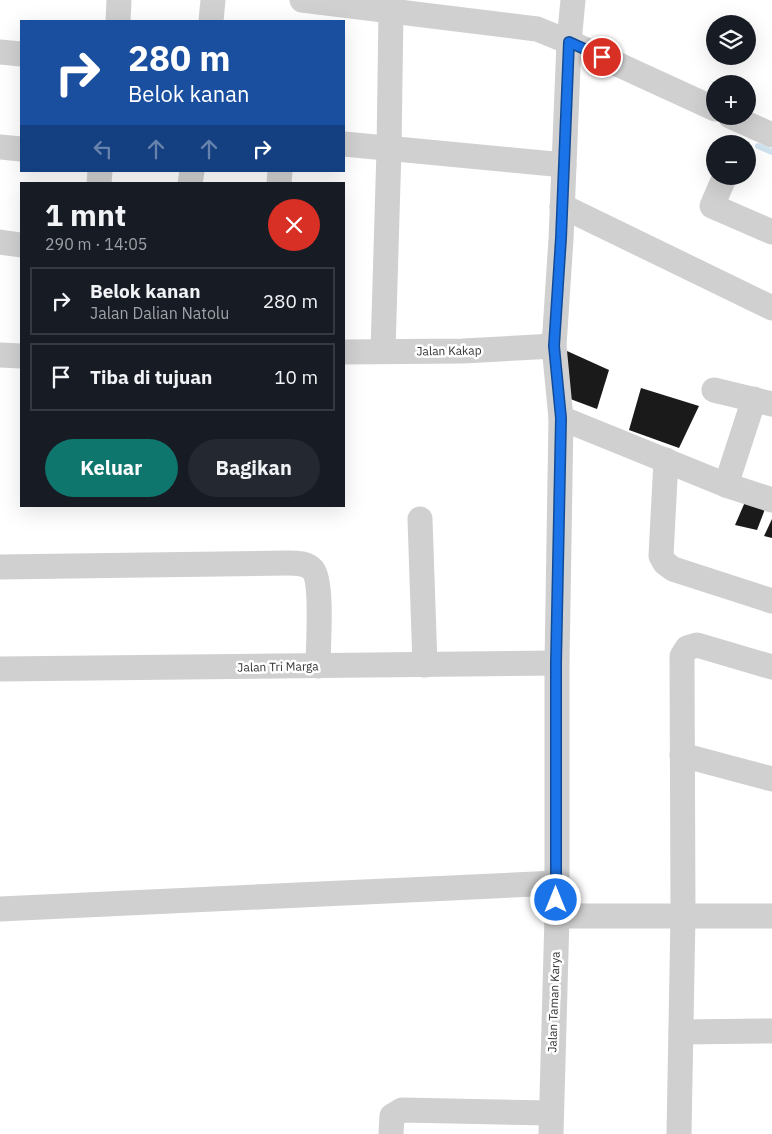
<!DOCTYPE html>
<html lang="id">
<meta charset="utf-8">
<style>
:root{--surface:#171b24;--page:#242831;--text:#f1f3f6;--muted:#9ea1a6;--line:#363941;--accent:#0f766e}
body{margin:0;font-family:"IBM Plex Sans",sans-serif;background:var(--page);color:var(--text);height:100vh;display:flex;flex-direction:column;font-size:19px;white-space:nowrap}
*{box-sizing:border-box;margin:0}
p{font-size:16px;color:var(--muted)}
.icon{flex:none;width:28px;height:28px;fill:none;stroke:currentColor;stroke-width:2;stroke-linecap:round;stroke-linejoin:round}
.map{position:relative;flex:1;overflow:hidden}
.panel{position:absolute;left:20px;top:182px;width:325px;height:325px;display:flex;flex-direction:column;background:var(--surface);border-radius:0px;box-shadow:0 5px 20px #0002}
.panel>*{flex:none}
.guide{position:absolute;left:20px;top:20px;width:325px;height:152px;border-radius:0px;box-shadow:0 5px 20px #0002;background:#1a4fa0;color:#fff;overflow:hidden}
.buttons{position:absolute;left:706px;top:15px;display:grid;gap:10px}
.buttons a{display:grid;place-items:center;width:50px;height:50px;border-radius:50%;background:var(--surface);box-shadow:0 5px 20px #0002;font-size:25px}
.pin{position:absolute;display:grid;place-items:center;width:42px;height:42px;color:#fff;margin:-21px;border:2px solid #fff;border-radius:50%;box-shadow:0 1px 5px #0007}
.me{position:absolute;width:55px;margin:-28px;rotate:0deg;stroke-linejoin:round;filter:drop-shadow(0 0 4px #0008)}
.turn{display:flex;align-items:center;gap:18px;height:105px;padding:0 25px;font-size:22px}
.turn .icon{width:65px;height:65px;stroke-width:2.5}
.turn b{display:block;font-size:35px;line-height:42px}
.lanes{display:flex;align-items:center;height:48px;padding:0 25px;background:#0003;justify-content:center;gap:25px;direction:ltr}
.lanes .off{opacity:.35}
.round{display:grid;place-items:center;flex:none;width:52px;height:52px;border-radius:26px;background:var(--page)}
.head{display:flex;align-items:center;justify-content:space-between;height:85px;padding:0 25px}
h1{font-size:30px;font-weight:700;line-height:38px}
.primary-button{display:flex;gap:10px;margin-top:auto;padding:10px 25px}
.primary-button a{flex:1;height:58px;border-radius:30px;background:var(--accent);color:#fff;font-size:20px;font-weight:700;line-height:58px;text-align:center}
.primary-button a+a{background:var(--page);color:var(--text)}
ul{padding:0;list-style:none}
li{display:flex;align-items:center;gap:15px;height:68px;margin:0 10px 8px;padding:0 15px;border:2px solid var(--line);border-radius:0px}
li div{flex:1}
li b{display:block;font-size:19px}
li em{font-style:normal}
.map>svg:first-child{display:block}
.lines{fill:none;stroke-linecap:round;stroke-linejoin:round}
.stream{stroke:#cfe2ee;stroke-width:6}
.building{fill:#1a1a1a}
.minor{stroke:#d0d0d0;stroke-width:25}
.route-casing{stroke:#114b97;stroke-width:12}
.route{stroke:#1a73e8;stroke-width:9}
.labels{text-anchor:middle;stroke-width:5;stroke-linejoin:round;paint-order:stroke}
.street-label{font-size:12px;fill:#333;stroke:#fff}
</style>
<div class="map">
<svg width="772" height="1134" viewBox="0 0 772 1134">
<rect width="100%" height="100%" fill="#fff"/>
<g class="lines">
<polyline class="stream" points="758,146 772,152"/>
</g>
<g class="building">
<polygon points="567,351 609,370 597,409 565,397"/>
<polygon points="641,388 699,406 679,448 629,430"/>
<polygon points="745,502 765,509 757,530 735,525"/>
<polygon points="772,519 772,538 764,536"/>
</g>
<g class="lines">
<g class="minor">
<polyline points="302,0 537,29 569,42 715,109"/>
<polyline points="118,21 119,0"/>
<polyline points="211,21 213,0"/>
<polyline points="0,52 21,54"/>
<polyline points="730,116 772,135"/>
<polyline points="344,144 564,165"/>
<polyline points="0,147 21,149"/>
<polyline points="725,176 712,206 772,232"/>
<polyline points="99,184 100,171"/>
<polyline points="190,184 192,171"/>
<polyline points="279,184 280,171"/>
<polyline points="562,206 772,308"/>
<polyline points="0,242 21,245"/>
<polyline points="383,351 389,149 391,11"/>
<polyline points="344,352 463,351 554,346"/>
<polyline points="0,355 21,356"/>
<polyline points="714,390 772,404"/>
<polyline points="561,418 726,485 772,500"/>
<polyline points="666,460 661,556 665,563 673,569 772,601"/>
<polyline points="726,485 754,399"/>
<polyline points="420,519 425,665"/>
<path d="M0 567 288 563C297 563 307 563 313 570 323 583 318 647 318 666"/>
<polyline points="0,669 557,663"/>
<polyline points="682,755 772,779"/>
<polyline points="0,909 556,883"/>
<polyline points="557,916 772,916"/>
<polyline points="681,1032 772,1031"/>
<polyline points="391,1134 392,1116 402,1110 551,1113"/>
<polyline points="551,1134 557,916 557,663 561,418 554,346 561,239 569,42 573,0"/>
<polyline points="679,1134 683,916 682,656 687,648 697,645 772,667"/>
</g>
</g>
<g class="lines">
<g class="route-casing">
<polyline id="route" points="556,900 556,663 561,418 554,346 561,238 569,42 602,57"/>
</g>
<use href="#route" class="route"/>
</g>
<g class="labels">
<g class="street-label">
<text transform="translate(449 351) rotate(-1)" y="4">Jalan Kakap</text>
<text transform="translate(278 667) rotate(-1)" y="4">Jalan Tri Marga</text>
<text transform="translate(554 1002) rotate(-88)" y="4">Jalan Taman Karya</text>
</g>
</g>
</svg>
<div class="buttons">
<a><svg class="icon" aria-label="layers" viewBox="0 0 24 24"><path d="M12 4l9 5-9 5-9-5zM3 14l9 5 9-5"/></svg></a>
<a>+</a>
<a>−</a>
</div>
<div class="pin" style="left:602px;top:57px;background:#d93025"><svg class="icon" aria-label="arrive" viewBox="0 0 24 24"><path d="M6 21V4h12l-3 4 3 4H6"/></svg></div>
<svg class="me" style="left:556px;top:900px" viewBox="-20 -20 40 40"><circle r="17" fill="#1a73e8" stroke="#fff" stroke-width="3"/><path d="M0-11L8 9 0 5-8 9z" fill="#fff"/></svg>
<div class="guide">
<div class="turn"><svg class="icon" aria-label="right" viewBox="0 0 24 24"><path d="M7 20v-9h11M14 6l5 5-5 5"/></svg><div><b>280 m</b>Belok kanan</div></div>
<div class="lanes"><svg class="icon off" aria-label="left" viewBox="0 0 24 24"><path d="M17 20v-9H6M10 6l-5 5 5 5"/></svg><svg class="icon off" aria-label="ahead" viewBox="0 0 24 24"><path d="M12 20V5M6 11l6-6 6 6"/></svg><svg class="icon off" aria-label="ahead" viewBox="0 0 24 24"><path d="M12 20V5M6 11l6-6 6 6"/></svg><svg class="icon" aria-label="right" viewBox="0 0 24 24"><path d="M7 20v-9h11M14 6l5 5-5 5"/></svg></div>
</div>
<section class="panel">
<div class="head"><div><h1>1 mnt</h1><p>290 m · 14:05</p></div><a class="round" style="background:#d93025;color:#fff"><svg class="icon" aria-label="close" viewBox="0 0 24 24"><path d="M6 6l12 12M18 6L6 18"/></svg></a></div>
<ul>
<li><svg class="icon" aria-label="right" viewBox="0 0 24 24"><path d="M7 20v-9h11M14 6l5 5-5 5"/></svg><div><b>Belok kanan</b><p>Jalan Dalian Natolu</p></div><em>280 m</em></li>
<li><svg class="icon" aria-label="arrive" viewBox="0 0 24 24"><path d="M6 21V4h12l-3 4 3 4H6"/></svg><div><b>Tiba di tujuan</b></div><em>10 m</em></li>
</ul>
<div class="primary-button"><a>Keluar</a><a>Bagikan</a></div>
</section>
</div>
